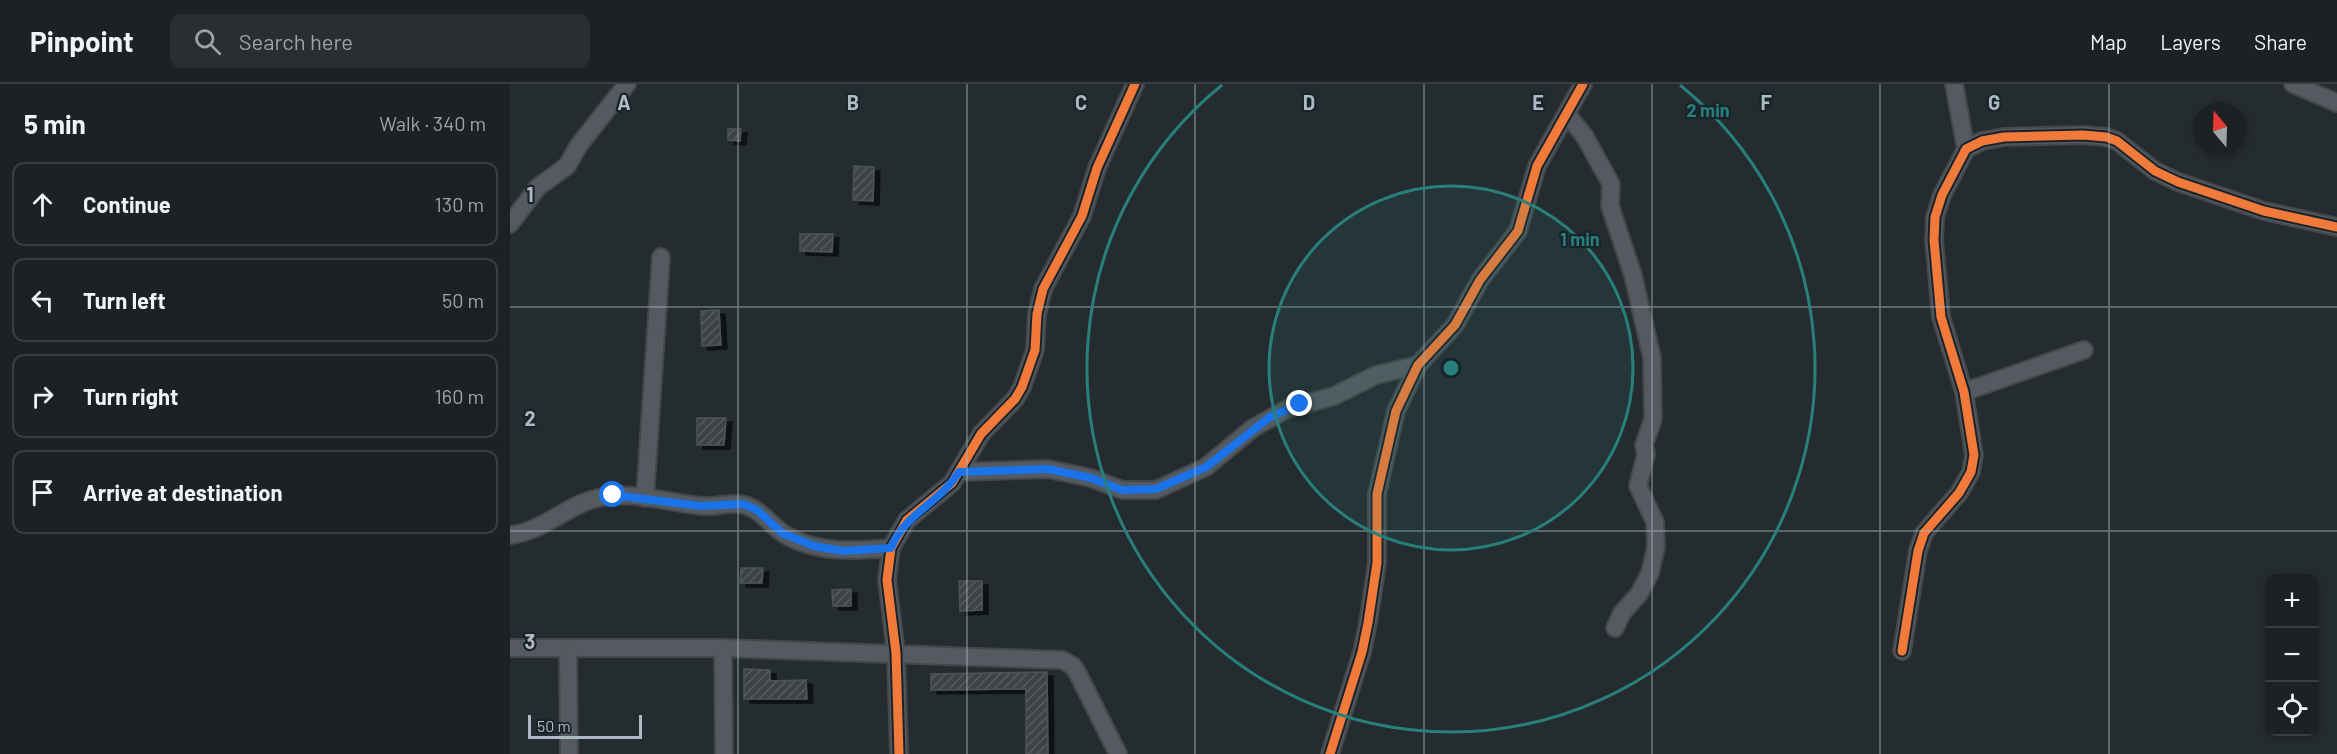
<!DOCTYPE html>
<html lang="en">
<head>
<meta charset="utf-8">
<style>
	:root { --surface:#1c2124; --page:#292e31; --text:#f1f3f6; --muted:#a0a3a6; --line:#3a3e41 }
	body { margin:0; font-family:Barlow,sans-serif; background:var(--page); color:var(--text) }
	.controls { position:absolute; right:18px; bottom:18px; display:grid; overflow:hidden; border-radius:12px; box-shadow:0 3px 9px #0003 }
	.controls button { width:54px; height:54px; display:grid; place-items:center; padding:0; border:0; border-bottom:2px solid var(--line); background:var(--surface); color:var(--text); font:30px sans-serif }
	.compass { position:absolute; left:1683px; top:18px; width:54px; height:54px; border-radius:50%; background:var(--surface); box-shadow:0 3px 9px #0003; rotate:341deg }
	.scale { position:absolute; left:18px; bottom:15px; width:114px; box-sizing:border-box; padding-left:6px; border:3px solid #adbac3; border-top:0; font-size:16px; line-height:21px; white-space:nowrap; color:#adbac3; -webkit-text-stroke:4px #19232a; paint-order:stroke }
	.stop { position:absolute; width:18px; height:18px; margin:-14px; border:4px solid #1a73e8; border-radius:50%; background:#fff }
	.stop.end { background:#1a73e8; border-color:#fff; box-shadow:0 2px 6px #0008 }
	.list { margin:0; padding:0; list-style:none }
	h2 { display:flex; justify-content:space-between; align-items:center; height:78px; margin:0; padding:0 24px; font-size:26px }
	h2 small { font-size:20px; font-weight:400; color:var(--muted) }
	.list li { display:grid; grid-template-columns:39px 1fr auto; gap:18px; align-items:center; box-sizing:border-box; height:84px; margin:0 12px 12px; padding:0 12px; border:2px solid var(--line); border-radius:12px }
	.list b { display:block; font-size:22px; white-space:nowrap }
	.list em { font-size:20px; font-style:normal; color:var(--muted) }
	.icon { flex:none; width:33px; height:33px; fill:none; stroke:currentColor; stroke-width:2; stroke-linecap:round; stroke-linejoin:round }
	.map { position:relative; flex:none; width:1827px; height:670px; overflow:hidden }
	header { display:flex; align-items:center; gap:36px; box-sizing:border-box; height:84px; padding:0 30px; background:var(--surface); border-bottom:2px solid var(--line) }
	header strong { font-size:28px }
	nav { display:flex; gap:33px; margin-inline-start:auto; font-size:21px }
	.search { width:420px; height:54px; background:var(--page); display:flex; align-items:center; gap:15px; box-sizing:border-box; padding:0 21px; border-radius:12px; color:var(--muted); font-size:22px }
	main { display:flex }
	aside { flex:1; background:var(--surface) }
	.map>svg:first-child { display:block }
	.building { fill:url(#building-hatch); stroke:#4c5458; stroke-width:1.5; filter:url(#shadow) }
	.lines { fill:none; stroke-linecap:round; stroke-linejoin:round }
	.minor-casing { stroke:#42484b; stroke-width:20 }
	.minor { stroke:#545a5f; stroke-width:16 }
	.cycleway-casing { stroke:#19232a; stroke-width:13 }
	.cycleway { stroke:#f17a3a; stroke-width:9 }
	.route { stroke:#1a73e8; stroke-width:8 }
	.grid { fill:none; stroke:#adbac3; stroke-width:1.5; stroke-opacity:0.55 }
	.ring { fill:none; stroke:#27807b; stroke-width:3 }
	.grid-label { font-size:20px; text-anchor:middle; font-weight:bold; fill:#adbac3; stroke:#19232a; stroke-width:4.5; stroke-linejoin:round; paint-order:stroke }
	.centre { fill:#27807b; stroke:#19232a; stroke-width:3 }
	.ring-label { font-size:18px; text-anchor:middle; font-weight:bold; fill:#27807b; stroke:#19232a; stroke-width:4.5; stroke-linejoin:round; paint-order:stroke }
</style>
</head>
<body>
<header>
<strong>Pinpoint</strong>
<div class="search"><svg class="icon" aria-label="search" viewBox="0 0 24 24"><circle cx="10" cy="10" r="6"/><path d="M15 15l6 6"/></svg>Search here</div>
<nav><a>Map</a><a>Layers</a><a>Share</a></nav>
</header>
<main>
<aside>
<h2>5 min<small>Walk · 340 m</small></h2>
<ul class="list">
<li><svg class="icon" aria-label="ahead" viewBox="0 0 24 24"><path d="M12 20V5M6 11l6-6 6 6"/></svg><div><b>Continue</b></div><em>130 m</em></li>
<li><svg class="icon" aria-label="left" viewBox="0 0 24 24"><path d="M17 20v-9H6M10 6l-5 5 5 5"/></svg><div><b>Turn left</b></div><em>50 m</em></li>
<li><svg class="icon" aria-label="right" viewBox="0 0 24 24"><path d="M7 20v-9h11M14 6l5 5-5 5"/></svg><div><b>Turn right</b></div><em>160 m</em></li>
<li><svg class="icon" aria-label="arrive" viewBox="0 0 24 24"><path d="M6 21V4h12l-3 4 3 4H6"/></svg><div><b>Arrive at destination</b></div></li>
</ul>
</aside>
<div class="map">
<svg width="1827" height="670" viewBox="0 0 1827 670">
	<defs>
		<pattern id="building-hatch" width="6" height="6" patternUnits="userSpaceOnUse" patternTransform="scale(1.5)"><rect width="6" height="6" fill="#3d4347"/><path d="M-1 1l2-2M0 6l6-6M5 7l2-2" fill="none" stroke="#565c60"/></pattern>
		<filter id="shadow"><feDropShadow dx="6" dy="4" stdDeviation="0" flood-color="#0009"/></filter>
	</defs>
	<rect width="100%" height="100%" fill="#252c30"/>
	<g class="building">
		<polygon points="218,45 231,45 230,57 218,56"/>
		<polygon points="344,82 364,83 363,117 343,116"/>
		<polygon points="290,150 323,150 322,168 290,167"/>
		<polygon points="209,226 211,261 192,262 191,227"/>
		<polygon points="187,334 216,334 214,361 187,361"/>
		<polygon points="231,484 253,484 252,499 230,499"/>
		<polygon points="449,497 472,497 472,526 450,527"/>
		<polygon points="341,505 341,522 323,522 322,506"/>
		<polygon points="234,585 260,586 260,597 296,596 297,615 234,615"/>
		<polygon points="537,588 538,670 516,670 516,605 421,606 421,590"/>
	</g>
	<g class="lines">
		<defs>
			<g id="minor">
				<polyline points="1444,0 1456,65"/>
				<polyline points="1783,0 1827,19"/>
				<polyline points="1057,30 1075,53 1101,100 1100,122 1123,191 1142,274 1143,335 1134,361 1136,370 1128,402 1145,438 1146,463 1140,489 1129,510 1112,529 1105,544"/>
				<polyline points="0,140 28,103 57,82 69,61 117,0"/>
				<polyline points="1454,308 1574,266"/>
				<polyline points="449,388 538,385 581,394 612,406 646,406 696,383 743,344 777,325 824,312 866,291 908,281"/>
				<polyline points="135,414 151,173"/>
				<path d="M0,451C33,448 56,421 88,414C122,406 158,419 193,422C205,423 217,419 229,420C249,422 259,440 274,450C307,470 344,467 381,464"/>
				<polyline points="0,564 213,564 552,576 563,582 569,592 608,670"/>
				<polyline points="58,564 59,670"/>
				<polyline points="213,564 214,670"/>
				<polyline points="1392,567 1408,467 1414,449 1449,409 1461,388 1464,371 1454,308 1431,233 1424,156 1425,133 1432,111 1456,65 1472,57 1494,53 1573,51 1596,53 1607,57 1645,87 1668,98 1754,127 1827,143"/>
				<polyline points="389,670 386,569 377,496 381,464 397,436 442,399 471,350 505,315 512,303 525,266 527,230 533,205 572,132 587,84 625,0"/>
				<polyline points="820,670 852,568 858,539 867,479 867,410 886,327 908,281 945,241 970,196 1008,147 1027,82 1073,0"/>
			</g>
		</defs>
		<use href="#minor" class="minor-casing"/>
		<use href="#minor" class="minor"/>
		<defs>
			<g id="cycleway">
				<polyline points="1392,567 1408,467 1414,449 1449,409 1461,388 1464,371 1454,308 1431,233 1424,156 1425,133 1432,111 1456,65 1472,57 1494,53 1573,51 1596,53 1607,57 1645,87 1668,98 1754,127 1827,143"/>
				<polyline points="389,670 386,569 377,496 381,464 397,436 442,399 471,350 505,315 512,303 525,266 527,230 533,205 572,132 587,84 625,0"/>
				<polyline points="820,670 852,568 858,539 867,479 867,410 886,327 908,281 945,241 970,196 1008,147 1027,82 1073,0"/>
			</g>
		</defs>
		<use href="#cycleway" class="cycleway-casing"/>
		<use href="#cycleway" class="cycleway"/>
	</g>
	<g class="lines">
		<path class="route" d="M103,411L191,422L233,420L247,426L272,449L304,462L332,467L381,464C395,429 430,419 449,388L538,385L581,394L612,406L646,405L696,383L760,333L790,320"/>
	</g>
	<path class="grid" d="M228,0V670M457,0V670M685,0V670M914,0V670M1142,0V670M1370,0V670M1599,0V670M0,223H1827M0,447H1827"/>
	<circle cx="941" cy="284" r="182" fill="#27807b" fill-opacity=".12"/>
	<g class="ring">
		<circle cx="941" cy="284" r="182"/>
		<path d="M1170 1A364 364 0 1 1 712 1"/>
	</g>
	<g class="grid-label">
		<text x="114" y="26">A</text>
		<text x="343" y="26">B</text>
		<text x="571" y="26">C</text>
		<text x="799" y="26">D</text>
		<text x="1028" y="26">E</text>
		<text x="1256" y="26">F</text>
		<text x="1484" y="26">G</text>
		<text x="20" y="118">1</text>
		<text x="20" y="342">2</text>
		<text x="20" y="565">3</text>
	</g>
	<circle cx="941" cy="284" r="9" class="centre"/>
	<g class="ring-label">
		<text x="1198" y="33">2 min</text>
		<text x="1070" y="162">1 min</text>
	</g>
</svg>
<div class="controls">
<button>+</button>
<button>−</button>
<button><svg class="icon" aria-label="locate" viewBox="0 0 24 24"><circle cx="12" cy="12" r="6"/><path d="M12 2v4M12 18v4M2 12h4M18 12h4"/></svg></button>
</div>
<svg class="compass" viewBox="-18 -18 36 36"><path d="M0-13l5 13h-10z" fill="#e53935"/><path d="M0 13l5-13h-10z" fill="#a0a3a6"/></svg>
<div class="scale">50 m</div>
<div class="stop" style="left:103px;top:411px"></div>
<div class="stop end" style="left:790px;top:320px"></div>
</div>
</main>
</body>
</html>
